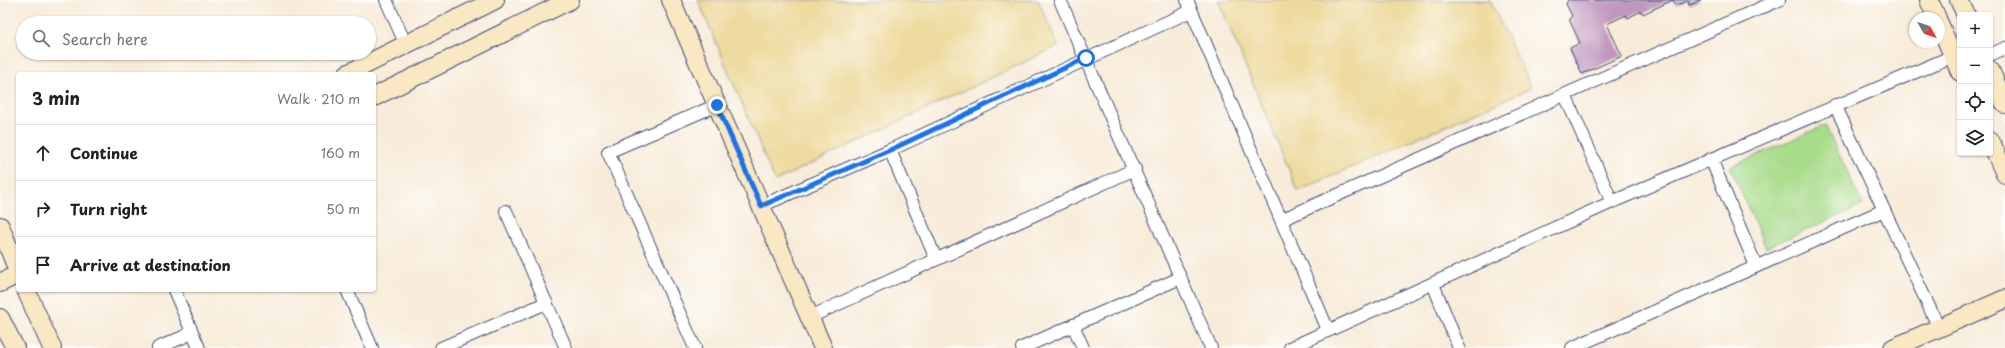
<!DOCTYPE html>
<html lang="en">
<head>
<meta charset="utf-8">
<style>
	:root { --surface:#fff; --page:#f6f6f6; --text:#202124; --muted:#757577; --line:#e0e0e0 }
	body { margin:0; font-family:"Playpen Sans",sans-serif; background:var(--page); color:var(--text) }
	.controls { position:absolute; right:12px; top:12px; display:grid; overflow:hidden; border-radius:4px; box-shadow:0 1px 3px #0004 }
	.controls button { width:36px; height:36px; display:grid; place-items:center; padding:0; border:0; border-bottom:1px solid var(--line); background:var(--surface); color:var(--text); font:20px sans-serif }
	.compass { position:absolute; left:1909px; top:12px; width:36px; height:36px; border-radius:50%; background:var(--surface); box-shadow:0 1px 3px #0004; rotate:130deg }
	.stop { position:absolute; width:12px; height:12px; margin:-9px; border:3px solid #1a73e8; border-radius:50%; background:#fff }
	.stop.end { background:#1a73e8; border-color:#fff; box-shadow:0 1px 4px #0008 }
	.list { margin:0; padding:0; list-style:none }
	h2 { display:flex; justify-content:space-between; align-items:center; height:52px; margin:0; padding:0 16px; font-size:17px }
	h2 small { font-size:13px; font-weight:400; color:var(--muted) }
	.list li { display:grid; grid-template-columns:26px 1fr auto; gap:12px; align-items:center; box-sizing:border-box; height:56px; padding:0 16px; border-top:1px solid var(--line) }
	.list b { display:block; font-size:15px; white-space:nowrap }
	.list em { font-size:13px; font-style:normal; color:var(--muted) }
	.icon { flex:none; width:22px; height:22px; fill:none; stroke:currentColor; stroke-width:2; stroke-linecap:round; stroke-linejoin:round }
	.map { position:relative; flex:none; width:2005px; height:348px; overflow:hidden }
	.search { position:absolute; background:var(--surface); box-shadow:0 1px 3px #0004; left:16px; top:16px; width:360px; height:44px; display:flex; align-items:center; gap:10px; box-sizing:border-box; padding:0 14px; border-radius:22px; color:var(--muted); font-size:15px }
	.panel { position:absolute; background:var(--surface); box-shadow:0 1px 3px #0004; left:16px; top:72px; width:360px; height:220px; border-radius:4px }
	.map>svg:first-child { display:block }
	.green { fill:#a8dc8b; stroke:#628674 }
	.sand { fill:#eeda9e; stroke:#84847e }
	.building { fill:#c096bf }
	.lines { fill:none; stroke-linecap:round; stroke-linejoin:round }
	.street-casing { stroke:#3c4b70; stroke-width:14 }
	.secondary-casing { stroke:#3c4b70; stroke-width:20 }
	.street { stroke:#fff; stroke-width:12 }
	.secondary { stroke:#fae7c3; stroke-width:18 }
	.route { stroke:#1a73e8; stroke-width:5 }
</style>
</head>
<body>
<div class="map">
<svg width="2005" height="348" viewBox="0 0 2005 348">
	<rect width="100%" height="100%" fill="#fdfcf7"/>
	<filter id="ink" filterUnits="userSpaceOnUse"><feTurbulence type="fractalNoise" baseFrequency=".025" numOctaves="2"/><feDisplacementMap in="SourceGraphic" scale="8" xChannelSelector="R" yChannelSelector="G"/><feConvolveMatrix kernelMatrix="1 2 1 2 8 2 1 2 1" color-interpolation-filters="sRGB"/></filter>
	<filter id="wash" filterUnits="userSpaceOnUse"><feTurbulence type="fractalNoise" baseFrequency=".012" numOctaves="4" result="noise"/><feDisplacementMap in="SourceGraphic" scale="16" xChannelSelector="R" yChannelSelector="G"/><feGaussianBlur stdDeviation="0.9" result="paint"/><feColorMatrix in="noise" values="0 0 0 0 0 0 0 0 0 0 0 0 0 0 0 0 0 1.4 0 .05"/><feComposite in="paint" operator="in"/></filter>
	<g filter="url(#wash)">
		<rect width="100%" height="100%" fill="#f8ebd9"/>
		<polygon class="green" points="1825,125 1863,205 1766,248 1730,167"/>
		<g class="sand">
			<polygon points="698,0 1038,0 1058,46 775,181"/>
			<polygon points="1218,0 1490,0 1531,88 1298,191"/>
		</g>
		<g id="blocks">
			<polygon class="building" points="1568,0 1701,0 1689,5 1688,1 1676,5 1673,0 1643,14 1641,11 1628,18 1626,15 1607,24 1622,56 1582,74 1570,48 1580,43 1569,19 1572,16 1566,4"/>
		</g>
	</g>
	<g filter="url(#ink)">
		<use href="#blocks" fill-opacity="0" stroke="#3c4b70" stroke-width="1"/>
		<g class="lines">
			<defs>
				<g id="street">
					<polyline points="386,0 406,45"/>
					<polyline points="1060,0 1211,348"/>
					<polyline points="1187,0 1328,330"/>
					<polyline points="1990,55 2005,48"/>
					<polyline points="1565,95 1612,202"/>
					<polyline points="1835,105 1939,328"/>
					<polyline points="890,150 936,259"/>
					<polyline points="1711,159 1756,266"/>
					<polyline points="761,206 890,150 1191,11"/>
					<polyline points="506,211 566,348"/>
					<polyline points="1281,220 1779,0"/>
					<polyline points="1433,284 1459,348"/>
					<polyline points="174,290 199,348"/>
					<polyline points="347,290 372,348"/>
					<polyline points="810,317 1135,169"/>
					<polyline points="1073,325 1083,348"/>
					<polyline points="158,348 192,333"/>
					<polyline points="441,348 546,303"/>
					<polyline points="695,348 608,152 717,105"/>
					<polyline points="1022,348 1180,278"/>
					<polyline points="1290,348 1612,202 1953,56"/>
					<polyline points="1572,348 1884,210"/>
				</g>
				<g id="secondary">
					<polyline points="671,0 823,348"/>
					<polyline points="1929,0 1937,18"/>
					<polyline points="1959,0 1966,15"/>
					<polyline points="1939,23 1960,72"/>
					<polyline points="1990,70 2005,104"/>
					<polyline points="347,74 495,0"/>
					<polyline points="374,97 570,0"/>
					<polyline points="1990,140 2005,174"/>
					<polyline points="0,226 18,271"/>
					<polyline points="0,283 18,274"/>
					<polyline points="26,290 52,348"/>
					<polyline points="0,318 15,348"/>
					<polyline points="1893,348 2005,299"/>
				</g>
			</defs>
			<use href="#street" class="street-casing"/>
			<use href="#secondary" class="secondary-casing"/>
			<use href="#street" class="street"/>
			<use href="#secondary" class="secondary"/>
		</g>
	</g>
	<g class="lines" filter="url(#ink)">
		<polyline class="route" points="717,105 761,206 890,150 1086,58"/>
	</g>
</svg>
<div class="controls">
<button>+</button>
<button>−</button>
<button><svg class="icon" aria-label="locate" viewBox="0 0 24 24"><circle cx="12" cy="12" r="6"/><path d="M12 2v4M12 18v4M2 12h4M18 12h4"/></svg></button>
<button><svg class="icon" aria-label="layers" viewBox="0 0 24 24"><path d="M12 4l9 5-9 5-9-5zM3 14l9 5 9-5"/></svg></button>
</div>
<svg class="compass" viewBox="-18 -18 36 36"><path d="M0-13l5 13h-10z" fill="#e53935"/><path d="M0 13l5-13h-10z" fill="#757577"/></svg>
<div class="stop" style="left:1086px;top:58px"></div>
<div class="stop end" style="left:717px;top:105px"></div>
<div class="search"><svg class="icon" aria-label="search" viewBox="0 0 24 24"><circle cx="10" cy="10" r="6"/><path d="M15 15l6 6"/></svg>Search here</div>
<section class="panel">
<h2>3 min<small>Walk · 210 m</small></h2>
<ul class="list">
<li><svg class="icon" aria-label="ahead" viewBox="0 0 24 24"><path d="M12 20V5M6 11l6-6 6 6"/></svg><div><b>Continue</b></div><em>160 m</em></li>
<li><svg class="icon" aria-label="right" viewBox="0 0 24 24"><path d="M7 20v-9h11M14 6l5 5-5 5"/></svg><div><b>Turn right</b></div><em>50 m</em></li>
<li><svg class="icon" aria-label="arrive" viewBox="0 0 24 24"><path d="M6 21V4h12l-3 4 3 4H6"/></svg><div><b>Arrive at destination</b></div></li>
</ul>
</section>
</div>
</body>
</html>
